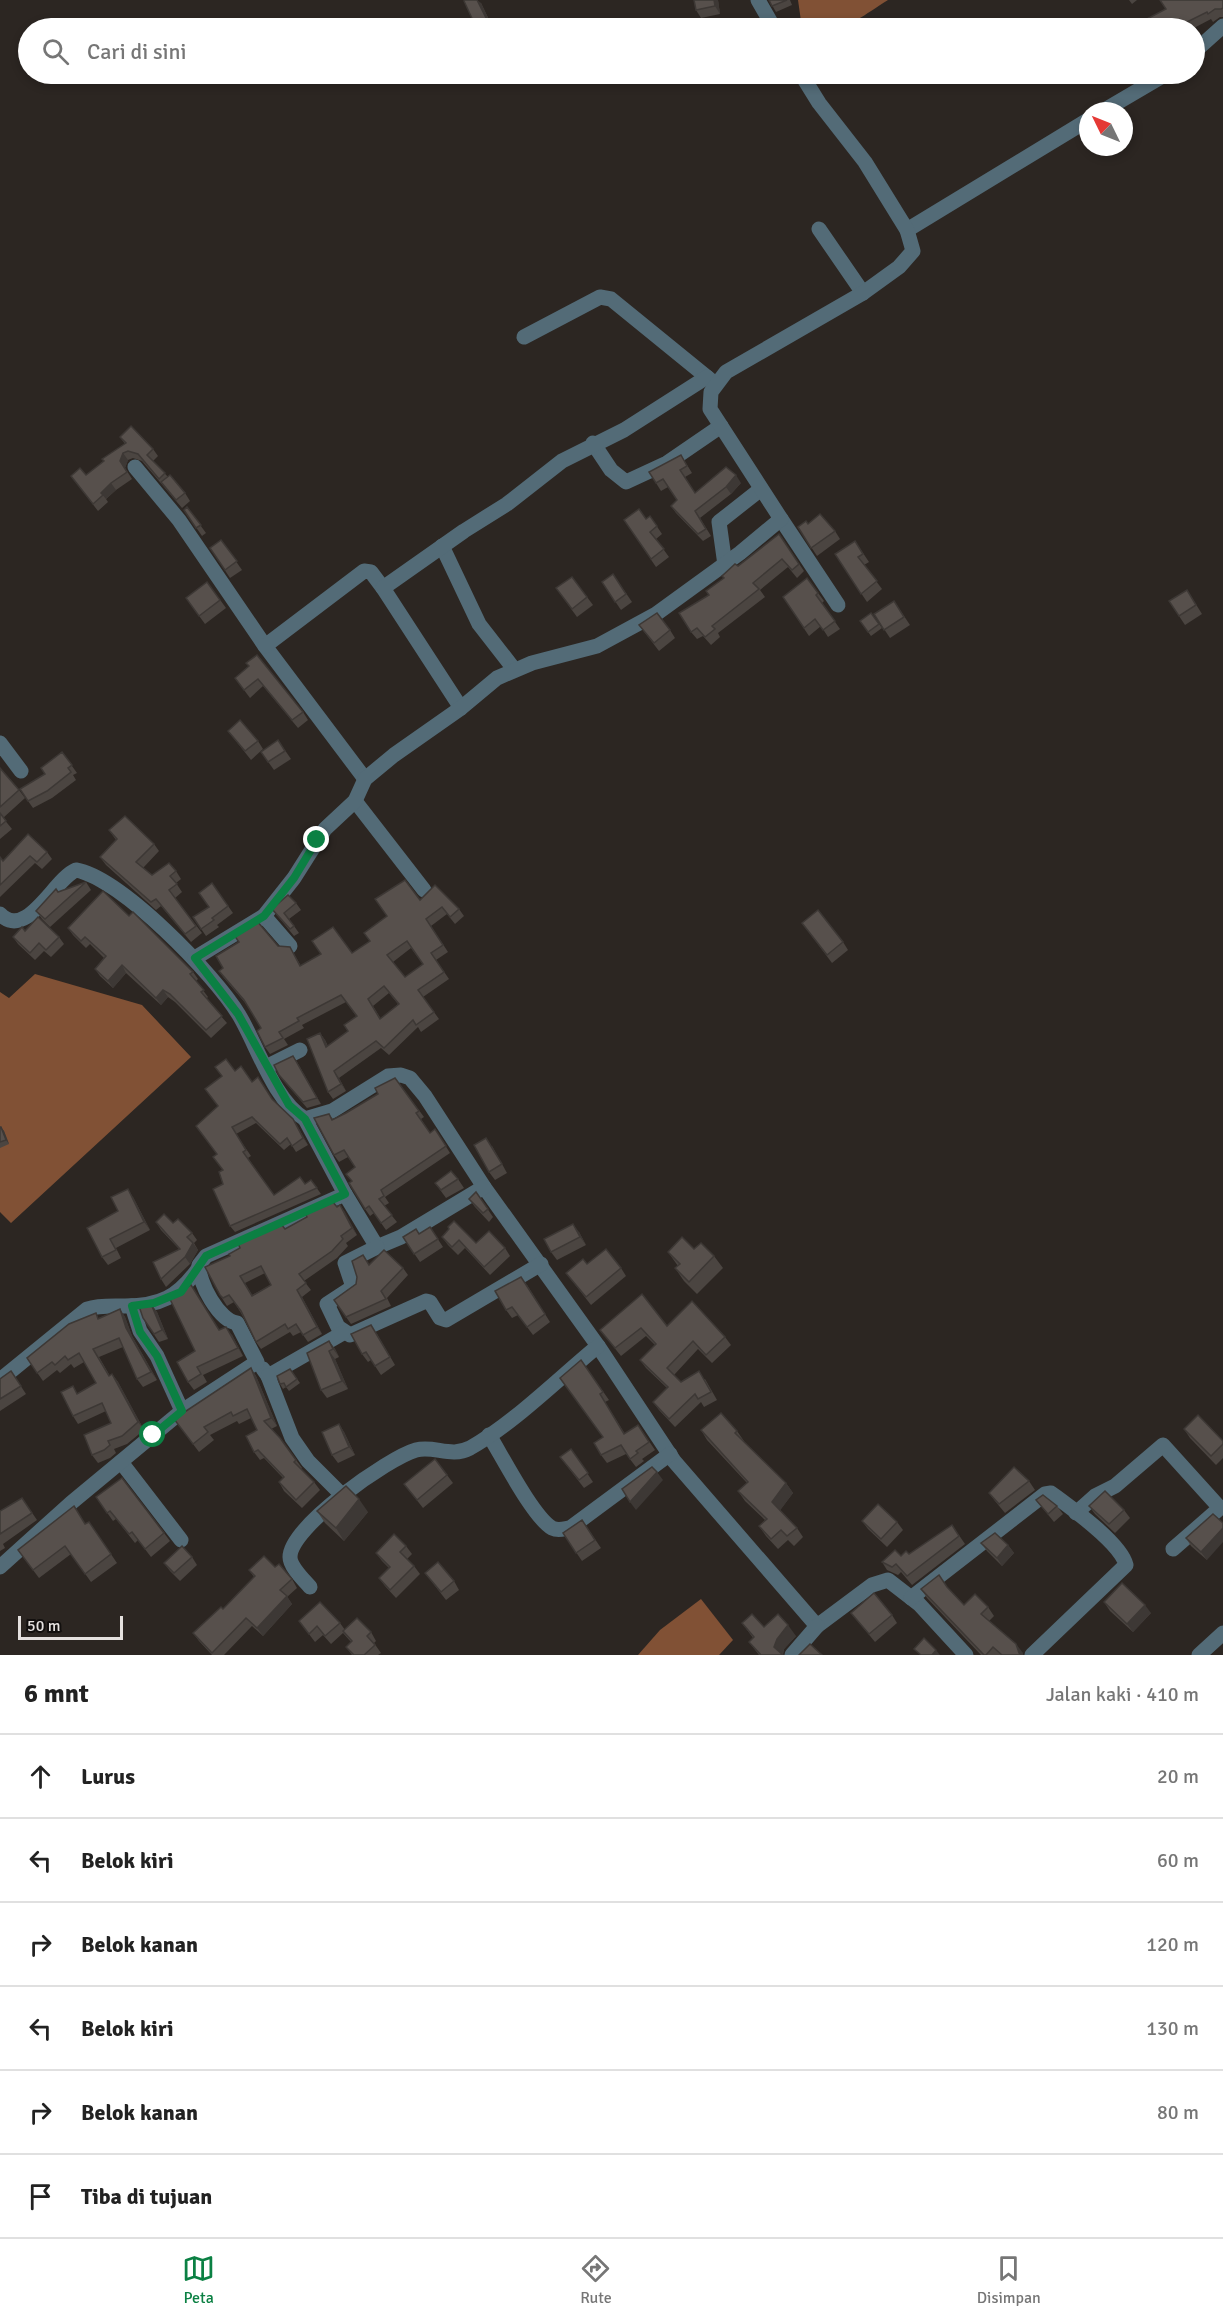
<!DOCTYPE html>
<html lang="id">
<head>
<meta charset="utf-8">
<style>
	:root { --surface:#fff; --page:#f2f2f2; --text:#222; --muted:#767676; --line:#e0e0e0; --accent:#0b8043 }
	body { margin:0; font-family:Signika,sans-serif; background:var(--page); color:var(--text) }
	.compass { position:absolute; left:1079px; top:102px; width:54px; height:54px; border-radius:50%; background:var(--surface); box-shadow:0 3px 9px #0003; rotate:313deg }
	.scale { position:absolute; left:18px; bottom:15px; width:105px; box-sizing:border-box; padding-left:6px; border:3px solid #e5e1df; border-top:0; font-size:16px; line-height:21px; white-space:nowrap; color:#e5e1df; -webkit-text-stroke:4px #120f0e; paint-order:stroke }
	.stop { position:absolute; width:18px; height:18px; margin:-14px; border:4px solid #0b8043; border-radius:50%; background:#fff }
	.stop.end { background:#0b8043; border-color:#fff; box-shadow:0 2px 6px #0008 }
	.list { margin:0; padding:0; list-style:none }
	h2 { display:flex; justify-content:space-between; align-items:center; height:78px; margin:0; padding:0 24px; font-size:26px }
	h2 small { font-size:20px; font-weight:400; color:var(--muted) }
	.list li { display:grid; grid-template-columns:39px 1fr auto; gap:18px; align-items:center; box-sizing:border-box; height:84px; padding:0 24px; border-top:2px solid var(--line) }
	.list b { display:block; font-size:22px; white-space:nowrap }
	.list em { font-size:20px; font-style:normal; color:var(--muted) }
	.icon { flex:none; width:33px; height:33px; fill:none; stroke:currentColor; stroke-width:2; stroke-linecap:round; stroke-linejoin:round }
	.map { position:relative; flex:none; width:1223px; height:1655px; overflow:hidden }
	.search { position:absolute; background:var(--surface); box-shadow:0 3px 9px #0003; left:18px; right:18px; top:18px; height:66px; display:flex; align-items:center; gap:15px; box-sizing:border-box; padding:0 21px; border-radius:33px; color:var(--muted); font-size:22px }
	.sheet { height:582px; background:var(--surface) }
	nav { display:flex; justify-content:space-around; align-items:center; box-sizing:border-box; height:84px; border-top:2px solid var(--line); background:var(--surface); font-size:16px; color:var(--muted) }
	nav a { display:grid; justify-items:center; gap:3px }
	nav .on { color:var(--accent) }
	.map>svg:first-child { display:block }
	.forest { fill:#815135 }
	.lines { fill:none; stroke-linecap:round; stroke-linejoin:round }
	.minor { stroke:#536b77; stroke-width:15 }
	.wall { fill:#4b4541; fill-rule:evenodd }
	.shaded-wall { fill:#3d3835 }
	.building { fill:#57504c; stroke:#3d3835; stroke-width:1.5; fill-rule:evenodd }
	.route { stroke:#0b8043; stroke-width:8 }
</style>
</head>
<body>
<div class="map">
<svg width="1223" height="1655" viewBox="0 0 1223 1655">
	<rect width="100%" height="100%" fill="#2c2622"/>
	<g class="forest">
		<path d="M798,0H888C854,21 841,38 801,21Z"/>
		<polygon points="35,974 142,1005 191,1057 11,1223 0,1212 0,992 9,998"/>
		<polygon points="701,1599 733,1640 719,1655 638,1655 660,1630"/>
	</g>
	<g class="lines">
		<g class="minor">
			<polyline points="758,0 774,28"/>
			<polyline points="1194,52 1223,26"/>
			<polyline points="1103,111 1166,74"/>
			<polyline points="819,229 863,293"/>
			<polyline points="907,230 1088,120"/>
			<polyline points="524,337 600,297 611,299 713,382"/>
			<polyline points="593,443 611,470 626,482 667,463 721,426"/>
			<polyline points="135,467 179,520 265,646 365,779"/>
			<polyline points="781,519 838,605"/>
			<polyline points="442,546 479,624 514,669"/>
			<polyline points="725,565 719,522 761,489"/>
			<polyline points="265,646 364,571 371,572 383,588"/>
			<polyline points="461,708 383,588 464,531 507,504 562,461 624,430 707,377"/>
			<polyline points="0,743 21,771"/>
			<polyline points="355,801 424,890"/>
			<path d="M0,914C27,941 54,879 76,870C121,878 215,975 239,1015C257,1045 274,1101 305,1119L332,1111L388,1076L401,1075L410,1078L425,1096L484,1187L598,1346L674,1461L817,1626L872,1585L888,1580L919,1604L966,1655"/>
			<polyline points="264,916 290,946"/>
			<polyline points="195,958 264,916 294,878 325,829 355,801 365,779 394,755 461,708 497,678 532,663 597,646 656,614 740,553 781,519 710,409 711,392 726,372 863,293 899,267 913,251 907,230 865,162 819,103 801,74"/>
			<polyline points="266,1067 300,1050"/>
			<polyline points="345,1194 377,1247 401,1237 484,1187"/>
			<polyline points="377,1247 345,1263 353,1287 327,1304 338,1327 350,1335 426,1301 430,1302 440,1318 446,1320 541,1264"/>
			<polyline points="132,1306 140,1331 157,1356 182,1411"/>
			<polyline points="263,1369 268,1376 343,1333"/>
			<polyline points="268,1376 292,1438 308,1461 341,1494"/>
			<path d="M0,1380L87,1309C99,1305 112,1306 125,1306C160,1306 178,1297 198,1269"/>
			<path d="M489,1435C502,1456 533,1517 552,1528C558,1531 563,1529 570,1528L670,1454"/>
			<polyline points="121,1462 181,1540"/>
			<polyline points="1076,1513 1095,1496 1115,1486 1163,1445 1220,1508 1173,1549"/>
			<path d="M0,1567L71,1503L182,1411L257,1362L237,1323C219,1321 198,1282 199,1265L206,1256L345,1194L305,1119"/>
			<path d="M310,1587C304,1580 290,1567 290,1557C290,1527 388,1458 416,1450C434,1445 451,1458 470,1448C513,1424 559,1378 598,1346"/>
			<path d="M911,1598L1045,1494L1051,1493C1070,1507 1121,1543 1126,1565L1032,1655"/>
			<polyline points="792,1655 817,1626"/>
			<polyline points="1199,1655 1223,1633"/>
		</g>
	</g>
	<g class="wall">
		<polygon points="694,0 718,0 720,14 701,18 696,10"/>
		<polygon points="769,0 790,0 792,5 776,12"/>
		<polygon points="1129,0 1137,0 1132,4"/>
		<polygon points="1223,0 1223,17 1220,17 1213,22 1211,19 1194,28 1145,28"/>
		<polygon points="464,1 481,3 493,28 477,28"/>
		<polygon points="120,437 153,449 158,456 153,461 168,477 185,493 190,501 182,508 142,461 133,458 128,460 125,468 132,479 116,490 106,499 108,502 98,511 71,476 86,475 125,444"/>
		<polygon points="681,455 692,473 685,477 695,493 741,483 731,494 700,518 711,536 703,541 676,513 671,506 677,500 668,487 661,491 656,483"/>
		<polygon points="187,507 206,533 202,536 184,510"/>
		<polygon points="650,516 662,534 656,539 669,557 656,567 624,520 646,519"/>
		<polygon points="808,524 835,531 840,539 817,556 798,527"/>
		<polygon points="779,534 804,571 797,578 788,567 760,590 765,597 718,633 720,637 711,645 703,636 697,639 691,632 709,595 724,578"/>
		<polygon points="221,540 242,570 230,578 210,548"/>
		<polygon points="855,541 869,562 864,565 882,589 867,602 835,554"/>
		<polygon points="613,574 632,602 621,610 602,582"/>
		<polygon points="807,578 824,601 822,603 840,629 828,637 821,626 809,636 783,597"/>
		<polygon points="207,582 226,608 205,624 186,598"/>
		<polygon points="556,588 587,597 593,605 577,617"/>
		<polygon points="1187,590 1202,614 1185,625 1169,601"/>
		<polygon points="894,601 910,625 890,638 874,614"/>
		<polygon points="871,613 882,628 871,636 860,621"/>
		<polygon points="639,625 670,630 675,638 659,651"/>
		<polygon points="249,666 303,712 308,720 298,728 263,686 250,698 235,678"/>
		<polygon points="228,731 258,741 263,749 251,760"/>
		<polygon points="278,740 291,759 274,770 261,752"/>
		<polygon points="62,752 77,773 73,775 76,780 52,798 33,808 28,801 45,774"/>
		<polygon points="0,768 19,790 25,798 3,818 12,829 0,839"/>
		<polygon points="109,830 154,844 159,851 143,868 152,875 176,871 181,879 176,883 182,892 175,898 202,933 191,942 161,906 156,910 106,865 100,857 116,840"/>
		<polygon points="47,852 52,859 42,869 35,863 0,897 0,857 3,861"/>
		<polygon points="86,882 91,890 50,927 42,919 36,911 58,892"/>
		<polygon points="212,883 233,913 217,925 219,927 206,936 193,917 209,907"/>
		<path d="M420,900L459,909L464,916L455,924L447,914L431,926L448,952L436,960L449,979L423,997L439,1019L421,1032L418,1027L389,1055L381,1048L339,1078L346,1091L333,1099L328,1092L320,1033L325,1040L328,1046L348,1031L356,1016L346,1002L302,1025L304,1028L284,1039L288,1045L270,1054L265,1047L261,1028L247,1005L224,978L219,971L278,946L290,947L301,966L352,953L370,941ZM411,948L423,964L405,977L393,962ZM389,993L398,1004L381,1019L373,1006Z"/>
		<polygon points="296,903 301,910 289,919 299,933 294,936 272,909"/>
		<polygon points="129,916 193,972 198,979 196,981 208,997 206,999 227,1023 211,1038 175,1002 168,997 161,1005 126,973 113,988 100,976 95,969 104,958 90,944 86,948 73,935 68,928"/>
		<polygon points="802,923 843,942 848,950 832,963"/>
		<polygon points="25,931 59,937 64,944 51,957 44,951 35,960 18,944 13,937"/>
		<polygon points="293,1056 297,1062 321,1104 307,1108 279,1075"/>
		<polygon points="235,1071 252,1082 293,1119 308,1145 296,1152 291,1144 284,1150 256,1123 236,1134 251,1156 248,1158 274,1195 305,1184 311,1180 321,1194 235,1232 230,1226 223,1184 223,1170 217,1154 218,1106"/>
		<polygon points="395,1078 424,1117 421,1119 430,1133 435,1129 450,1153 385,1197 389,1203 384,1206 397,1222 386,1230 374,1213 370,1216 365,1209 352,1181 355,1167 348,1157 339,1162 334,1155 329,1114 333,1119 346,1113 378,1094"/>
		<polygon points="0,1127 4,1131 9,1144 0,1148"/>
		<polygon points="492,1146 507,1173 495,1180 489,1172"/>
		<polygon points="458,1179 464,1188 446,1198 435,1183"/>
		<polygon points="476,1192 493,1217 489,1222 475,1207 469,1199"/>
		<polygon points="133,1197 150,1230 116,1248 121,1258 108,1265 102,1257 118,1211"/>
		<path d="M340,1205L357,1235L346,1243L348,1246L337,1258L304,1281L311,1290L302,1297L322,1334L308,1342L301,1332L293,1336L290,1332L261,1349L256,1342L241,1313L234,1302L227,1306L220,1295L230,1256L285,1229ZM265,1273L271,1285L252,1295L245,1283Z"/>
		<polygon points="156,1222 173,1223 192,1233 197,1240 194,1243 198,1250 190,1264 166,1287 161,1279 179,1249 161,1230"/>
		<polygon points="430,1227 443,1247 420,1262 403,1237 419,1234"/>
		<polygon points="579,1232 586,1245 557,1260 551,1252"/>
		<polygon points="442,1237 505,1248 510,1256 490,1275 465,1248 458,1255 448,1245"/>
		<polygon points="694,1249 714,1256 723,1268 697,1294 684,1281 675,1268 678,1266 668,1252"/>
		<polygon points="587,1264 621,1268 626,1276 591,1305 566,1273"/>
		<polygon points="370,1265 403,1268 408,1275 387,1298 391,1306 351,1324 334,1300 356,1284"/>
		<polygon points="527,1285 550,1322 533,1335 518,1315 512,1318 506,1310"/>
		<polygon points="196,1293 219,1330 232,1335 243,1356 203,1375 207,1382 194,1390 188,1382 195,1351"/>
		<polygon points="151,1304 157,1312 168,1339 159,1342 143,1318"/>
		<polygon points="120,1309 125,1317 132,1336 157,1380 143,1387 137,1379 123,1347 99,1357 110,1376 112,1374 118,1382 144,1430 127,1444 114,1449 116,1453 110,1458 98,1463 92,1455 111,1423 106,1411 78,1424 73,1416 78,1393 96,1383 84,1362 74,1368 71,1364 60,1373 57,1370 43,1381 27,1358 99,1318"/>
		<polygon points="667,1326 725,1337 731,1345 712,1363 698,1349 674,1375 681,1382 705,1379 717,1400 704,1407 701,1402 675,1427 659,1410 653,1402 667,1388 646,1368 640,1360 655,1345 646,1336 621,1356 600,1330"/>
		<polygon points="377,1334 395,1365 381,1375 371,1360 368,1362 362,1354"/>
		<polygon points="329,1341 335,1349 339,1357 335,1359 348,1389 327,1398 321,1390"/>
		<polygon points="581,1360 609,1400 605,1402 625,1434 638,1425 655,1450 642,1459 644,1461 636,1467 626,1454 607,1463 601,1455 603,1438"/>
		<polygon points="251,1368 256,1376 277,1426 271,1429 280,1438 302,1468 301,1469 314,1482 320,1490 302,1508 284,1491 279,1482 283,1478 264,1458 260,1460 254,1452 257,1430 251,1418 239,1424 237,1421 210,1435 214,1440 199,1452 174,1419"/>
		<polygon points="290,1369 300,1383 289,1391 286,1387 283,1389 280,1384"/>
		<polygon points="11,1371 26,1394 0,1411 0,1379"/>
		<polygon points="339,1424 344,1432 355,1455 338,1463 332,1455"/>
		<polygon points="1184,1429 1223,1441 1223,1458 1216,1465 1190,1438"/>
		<polygon points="701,1430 737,1431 744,1441 743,1441 786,1483 793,1493 780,1510 797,1528 803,1537 794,1546 788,1540 778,1549 766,1536 759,1526 765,1520 745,1501 738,1491 747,1483 707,1440"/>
		<polygon points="571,1449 593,1482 584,1488 560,1457"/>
		<polygon points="447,1475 453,1483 423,1508 404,1484"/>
		<polygon points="1029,1481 1035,1490 1005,1513 995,1501 989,1493"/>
		<polygon points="96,1497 164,1533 170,1541 151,1557 138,1540 135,1543 116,1519 113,1521"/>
		<polygon points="22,1498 37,1520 3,1544 5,1548 0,1551 0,1511"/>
		<polygon points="1036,1500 1057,1506 1063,1514 1054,1522"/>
		<polygon points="1089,1506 1124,1510 1130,1518 1115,1533 1095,1514"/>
		<polygon points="317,1511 368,1512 344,1541 325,1523"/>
		<polygon points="1213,1514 1207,1560 1191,1546 1186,1538"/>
		<polygon points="582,1520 601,1548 582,1561 563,1533"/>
		<polygon points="862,1521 897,1522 903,1530 887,1547 868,1529"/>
		<polygon points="89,1522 117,1563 91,1582 71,1554 39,1578 18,1550 86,1524"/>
		<polygon points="952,1525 965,1544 912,1585 901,1572 898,1575 887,1570 882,1562 909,1554"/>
		<polygon points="981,1543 1008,1545 1014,1553 1002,1566 987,1551"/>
		<polygon points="406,1546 412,1554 407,1559 414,1566 420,1574 396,1598 385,1586 379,1578 389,1568 382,1561 376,1553"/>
		<polygon points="192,1557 197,1565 180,1581 170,1571 164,1563"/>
		<polygon points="275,1567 292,1579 297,1588 287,1597 292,1604 263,1636 252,1626 224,1655 212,1655 199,1641 193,1633 223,1609 254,1577 249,1570"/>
		<polygon points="425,1573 454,1581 459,1590 446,1600"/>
		<polygon points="921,1589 949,1589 964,1605 988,1607 994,1616 989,1621 1016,1644 1023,1655 981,1655 927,1598"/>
		<polygon points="1104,1602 1151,1613 1133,1632 1110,1611"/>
		<polygon points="851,1613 892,1615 897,1623 875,1642"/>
		<polygon points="299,1621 340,1623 345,1630 371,1632 376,1641 374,1643 381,1653 378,1655 352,1655 346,1647 351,1642 343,1633 331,1644 323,1635 315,1642"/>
		<polygon points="742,1623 764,1627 796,1636 784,1649 783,1655 759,1655 749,1642 753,1638"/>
	</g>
	<g class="shaded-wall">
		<polygon points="477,0 481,3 493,28 488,22"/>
		<polygon points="714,0 718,0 720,14 715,6"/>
		<polygon points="123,453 128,460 125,468 132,479 120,461"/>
		<polygon points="736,475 741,483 731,494 726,487"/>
		<polygon points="111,483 116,490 106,499 101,493"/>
		<polygon points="122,965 126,973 113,988 108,981"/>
		<polygon points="163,990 168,997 161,1005 156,998"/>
		<polygon points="320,1033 325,1040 331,1054 326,1047"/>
		<polygon points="293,1056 297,1062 321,1104 317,1098"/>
		<polygon points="334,1071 339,1078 346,1091 341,1084"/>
		<polygon points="293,1119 297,1125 308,1145 303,1138"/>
		<polygon points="1,1127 4,1131 9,1144 6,1140"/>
		<polygon points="128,1189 133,1197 150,1230 144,1222"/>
		<polygon points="340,1205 345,1212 357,1235 352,1228"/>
		<polygon points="573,1224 579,1232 586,1245 580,1237"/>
		<polygon points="193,1243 198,1250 190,1264 185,1257"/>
		<polygon points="297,1290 302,1297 322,1334 317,1327"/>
		<polygon points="151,1304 157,1312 168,1339 162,1330"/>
		<polygon points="120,1309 125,1317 132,1336 157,1380 151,1372 126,1328"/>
		<polygon points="226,1327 232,1335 243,1356 238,1348"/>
		<polygon points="329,1341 335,1349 339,1357 333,1349"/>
		<polygon points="329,1351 335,1359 348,1389 342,1381"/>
		<polygon points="251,1368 256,1376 277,1426 271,1418"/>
		<polygon points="112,1374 118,1382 144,1430 138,1422"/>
		<polygon points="339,1424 344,1432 355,1455 349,1447"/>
		<polygon points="657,1472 663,1480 636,1510 630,1502"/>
		<polygon points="786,1483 793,1493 779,1512 772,1502"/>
		<polygon points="359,1499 368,1512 344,1541 336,1528"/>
		<polygon points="1223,1528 1223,1542 1207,1560 1201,1552"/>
		<polygon points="1008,1545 1014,1553 1002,1566 997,1558"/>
		<polygon points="287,1596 292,1604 263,1636 257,1628"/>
		<polygon points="1145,1605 1151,1613 1133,1632 1127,1624"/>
		<polygon points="788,1625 796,1636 784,1649 782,1655 774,1647 777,1639"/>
		<polygon points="1016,1644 1023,1653 1023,1655 1019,1653"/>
		<polygon points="936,1650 940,1655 932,1655"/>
	</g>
	<g class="building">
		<polygon points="465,0 477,0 488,22 476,27 464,1"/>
		<polygon points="694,0 714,0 715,6 696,10"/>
		<polygon points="769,0 787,0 772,6"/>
		<polygon points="1160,0 1223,0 1223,8 1221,9 1215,9 1208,14 1207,12 1175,28 1145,28 1141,22 1166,9"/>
		<polygon points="742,25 743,28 733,28"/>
		<polygon points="131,426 153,449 147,455 165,473 159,479 138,454 128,451 123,453 120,461 127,472 111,483 101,493 103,495 93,504 71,476 80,468 86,475 104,461 102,459 126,443 120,437"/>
		<polygon points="681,455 687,466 680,470 695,493 726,467 736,475 726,487 695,511 706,529 698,534 671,506 677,500 663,479 656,483 649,472"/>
		<polygon points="170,475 185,493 176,500 161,482"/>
		<polygon points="187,507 201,525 196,528 184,510"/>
		<polygon points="639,509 646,519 650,516 657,526 650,532 664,549 651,559 624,520"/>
		<polygon points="820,514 835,531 811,548 798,527 806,521 808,524"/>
		<polygon points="779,534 799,564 792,570 782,559 753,583 759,589 712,626 715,629 705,637 697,628 691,632 679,613 709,595 706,591 724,578 722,576 735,564 738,566"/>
		<polygon points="221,540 237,561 225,570 210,548"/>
		<polygon points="855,541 863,554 858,557 877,581 861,594 835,554"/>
		<polygon points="613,574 626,594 615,602 602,582"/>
		<polygon points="572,577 587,597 572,609 556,588"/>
		<polygon points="807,578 818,593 816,595 835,621 823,630 815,619 804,628 783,597"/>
		<polygon points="207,582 220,600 199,616 186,598"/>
		<polygon points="1187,590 1196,605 1179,616 1169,601"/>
		<polygon points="894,601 904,617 884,630 874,614"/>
		<polygon points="657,613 670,630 654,643 639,625"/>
		<polygon points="871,613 879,624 868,632 860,621"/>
		<polygon points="257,655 303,712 292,720 258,679 244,690 235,678 249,666 246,663"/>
		<polygon points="240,720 258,741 245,751 228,731"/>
		<polygon points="278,740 285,751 268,762 261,752"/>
		<polygon points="62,752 72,765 68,768 71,772 47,791 28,801 20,789 45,774 41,768"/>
		<polygon points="0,768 19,790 0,807"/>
		<polygon points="0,813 6,821 0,826"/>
		<polygon points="125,816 154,844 136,862 152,875 169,863 176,871 170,876 177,884 169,890 196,926 185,934 156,899 151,902 100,857 117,839 109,830"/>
		<polygon points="28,834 47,852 37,862 30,856 0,885 0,857 3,861"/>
		<path d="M405,880L420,900L435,885L459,909L450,917L442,907L426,919L443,945L431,953L444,972L418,990L434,1012L416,1025L413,1020L384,1048L376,1041L334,1071L341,1084L328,1092L307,1039L320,1033L326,1047L348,1031L344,1025L357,1016L341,995L297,1018L299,1021L279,1032L283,1038L265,1047L257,1031L261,1028L244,1000L219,971L223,968L216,956L239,942L234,935L257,921L278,946L290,947L300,966L321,954L312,941L333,927L352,953L370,941L364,933L387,916L375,899ZM407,941L423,964L405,977L387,955ZM384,986L399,1004L380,1019L368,999Z"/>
		<polygon points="86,882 45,919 36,911 56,889 58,892"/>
		<polygon points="212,883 228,906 212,918 214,920 201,929 193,917 209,907 199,893"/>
		<polygon points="103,891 129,916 133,912 193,972 190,974 204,990 201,992 222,1016 206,1030 170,994 163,990 156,998 122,965 108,981 95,969 106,956 85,937 81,941 68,928"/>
		<polygon points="288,895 296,903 284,913 294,926 290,929 272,909"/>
		<polygon points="818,910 843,942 827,955 802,923"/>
		<polygon points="38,917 59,937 46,950 39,943 30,953 13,937 22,927 25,931"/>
		<polygon points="293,1056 317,1098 303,1102 279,1075 274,1065"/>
		<polygon points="226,1059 235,1071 241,1066 252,1082 258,1077 272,1099 293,1119 303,1138 292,1146 287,1138 280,1144 252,1117 232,1127 246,1150 243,1152 274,1195 300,1177 305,1184 311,1180 317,1188 230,1226 213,1189 223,1184 219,1172 223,1170 213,1157 217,1154 196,1126 218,1106 205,1089 222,1076 215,1067"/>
		<polygon points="395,1078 419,1111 416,1113 430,1133 435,1129 446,1146 381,1190 384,1196 379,1199 392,1215 381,1223 369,1206 365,1209 349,1183 352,1181 346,1174 355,1167 344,1150 334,1155 314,1118 329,1114 332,1120 346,1113 378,1094 375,1088"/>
		<polygon points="0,1127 1,1127 6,1140 0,1142"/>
		<polygon points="486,1138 502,1164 489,1172 474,1145"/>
		<polygon points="451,1171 458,1179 441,1190 435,1183"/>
		<polygon points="128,1189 144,1222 110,1239 116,1250 102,1257 87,1228 118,1211 111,1197"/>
		<polygon points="476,1192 488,1209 483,1213 469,1199"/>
		<path d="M332,1201L337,1207L340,1205L352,1228L341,1236L343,1239L332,1251L299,1274L306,1283L297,1290L317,1327L303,1335L296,1324L288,1329L285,1324L256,1342L241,1311L229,1295L223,1298L220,1295L205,1267L230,1256L229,1254L240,1248L238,1243L281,1224L285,1229L307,1217L305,1213ZM261,1266L271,1285L252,1296L240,1276Z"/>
		<polygon points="164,1214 173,1223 178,1219 192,1233 187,1237 193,1243 185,1257 161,1279 153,1262 180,1249 156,1222"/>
		<polygon points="454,1221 476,1243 489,1231 505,1248 484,1267 459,1240 452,1247 442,1237 449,1229 448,1227"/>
		<polygon points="573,1224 580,1237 551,1252 544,1239"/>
		<polygon points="430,1227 438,1239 414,1254 403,1237 416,1229 419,1234"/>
		<polygon points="682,1237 694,1249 701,1243 714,1256 689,1282 675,1268 680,1264 668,1252"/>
		<polygon points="606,1249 621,1268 586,1297 566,1273 583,1259 587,1264"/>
		<polygon points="384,1250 403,1268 381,1291 386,1299 346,1317 334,1300 356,1284 357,1277 352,1261 363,1255 369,1265"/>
		<polygon points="521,1277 545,1314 527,1327 512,1307 506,1310 495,1291"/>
		<polygon points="191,1285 219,1330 226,1327 238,1348 197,1367 201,1374 188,1382 177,1362 195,1351 169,1297"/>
		<polygon points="642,1294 667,1326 692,1301 725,1337 706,1355 693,1341 667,1368 681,1382 699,1371 711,1392 698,1399 695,1394 669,1419 653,1402 668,1387 640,1360 656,1344 641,1328 615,1348 600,1330"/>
		<polygon points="151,1304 162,1330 154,1334 143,1318 139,1306"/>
		<polygon points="120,1309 126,1328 151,1372 137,1379 119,1338 93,1349 109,1376 112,1374 138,1422 122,1436 108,1441 110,1445 104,1450 92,1455 84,1435 111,1423 102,1403 73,1416 61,1392 73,1386 77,1394 96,1383 79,1353 68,1360 65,1356 55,1365 52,1362 37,1373 27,1358 69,1324 96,1313 98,1319"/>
		<polygon points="371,1325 390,1357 375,1366 366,1352 362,1354 351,1334"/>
		<polygon points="329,1341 333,1349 329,1351 342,1381 321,1390 307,1353"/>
		<polygon points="581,1360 603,1392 600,1394 624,1434 638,1425 649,1442 636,1451 638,1453 630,1459 621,1445 601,1455 594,1443 603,1437 560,1378"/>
		<polygon points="251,1368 271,1418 264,1421 280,1438 296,1460 294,1462 314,1482 296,1500 279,1482 284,1477 258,1450 254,1452 246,1436 257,1430 247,1409 233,1416 231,1412 204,1427 208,1432 193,1444 174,1419"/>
		<polygon points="290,1369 297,1379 286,1387 284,1383 280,1384 277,1376"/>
		<polygon points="11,1371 21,1386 0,1399 0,1379"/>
		<polygon points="721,1413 737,1431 735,1433 786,1483 772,1502 797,1528 787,1536 781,1530 771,1539 759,1526 767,1519 738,1491 748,1482 701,1430"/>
		<polygon points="1198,1415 1223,1441 1223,1444 1211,1456 1184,1429"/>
		<polygon points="339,1424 349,1447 332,1455 322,1432"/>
		<polygon points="571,1449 588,1473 579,1480 560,1457"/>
		<polygon points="435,1459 447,1475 417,1500 404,1484"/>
		<polygon points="652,1467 657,1472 630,1502 622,1489"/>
		<polygon points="1014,1467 1029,1481 999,1504 989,1493"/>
		<polygon points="122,1478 164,1533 145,1549 132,1532 129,1534 110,1511 107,1513 96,1497"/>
		<polygon points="346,1486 359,1499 336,1528 317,1511"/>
		<polygon points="1105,1491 1124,1510 1109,1524 1089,1506"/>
		<polygon points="1043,1495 1057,1506 1048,1514 1036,1500"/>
		<polygon points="22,1498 32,1513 0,1534 0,1511"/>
		<polygon points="878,1504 897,1522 881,1539 862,1521"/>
		<polygon points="74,1506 85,1524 89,1522 111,1554 85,1574 65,1546 33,1570 18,1550"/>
		<polygon points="1213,1514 1223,1523 1223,1528 1201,1552 1186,1538"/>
		<polygon points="582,1520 595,1540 576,1553 563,1533"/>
		<polygon points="952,1525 959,1536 907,1576 896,1564 892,1567 882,1562 895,1550 901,1556 906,1551 909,1554"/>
		<polygon points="995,1533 1008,1545 997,1558 981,1543"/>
		<polygon points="394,1534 406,1546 400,1552 414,1566 390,1590 379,1578 390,1567 376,1553"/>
		<polygon points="182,1546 192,1557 174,1573 164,1563"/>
		<polygon points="264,1556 275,1567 279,1564 292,1579 280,1590 287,1596 257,1628 246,1618 212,1653 193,1633 221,1607 223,1609 255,1576 249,1570"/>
		<polygon points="438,1562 454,1581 441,1592 425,1573"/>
		<polygon points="939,1575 947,1587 964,1605 975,1594 988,1607 981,1614 1016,1644 1019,1653 1023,1655 1002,1655 993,1647 986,1655 984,1655 921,1589"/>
		<polygon points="1122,1583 1145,1605 1127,1624 1104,1602"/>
		<polygon points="874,1593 892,1615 869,1634 851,1613"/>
		<polygon points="320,1602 340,1623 325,1636 317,1626 309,1634 299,1621"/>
		<polygon points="752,1614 764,1627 778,1614 788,1625 777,1639 774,1647 783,1655 761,1655 749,1642 754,1637 742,1623"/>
		<polygon points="357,1618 371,1632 367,1636 375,1645 364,1655 354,1655 346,1647 352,1641 343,1631"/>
		<polygon points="924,1638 936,1650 932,1655 921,1655 914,1649"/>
		<polygon points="810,1644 822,1655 799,1655"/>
	</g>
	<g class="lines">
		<polyline class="route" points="153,1435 182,1411 157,1356 140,1332 132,1306 154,1303 181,1292 206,1256 345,1194 305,1119 289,1105 238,1014 195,958 264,916 294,878 317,840"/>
	</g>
</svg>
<svg class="compass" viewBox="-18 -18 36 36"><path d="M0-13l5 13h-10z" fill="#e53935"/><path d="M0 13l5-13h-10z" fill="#767676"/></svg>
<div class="scale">50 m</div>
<div class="stop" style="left:153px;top:1435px"></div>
<div class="stop end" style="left:317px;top:840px"></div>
<div class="search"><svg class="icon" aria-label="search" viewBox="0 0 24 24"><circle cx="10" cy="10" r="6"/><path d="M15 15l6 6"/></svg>Cari di sini</div>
</div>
<section class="sheet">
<h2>6 mnt<small>Jalan kaki · 410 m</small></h2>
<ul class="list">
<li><svg class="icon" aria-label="ahead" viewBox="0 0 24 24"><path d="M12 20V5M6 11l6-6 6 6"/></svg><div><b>Lurus</b></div><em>20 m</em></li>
<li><svg class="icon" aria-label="left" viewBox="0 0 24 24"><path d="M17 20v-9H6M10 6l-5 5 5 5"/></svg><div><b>Belok kiri</b></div><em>60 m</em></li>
<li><svg class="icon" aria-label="right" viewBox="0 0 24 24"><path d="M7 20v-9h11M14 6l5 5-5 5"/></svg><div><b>Belok kanan</b></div><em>120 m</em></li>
<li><svg class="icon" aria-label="left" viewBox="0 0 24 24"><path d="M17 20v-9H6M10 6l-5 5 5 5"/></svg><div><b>Belok kiri</b></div><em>130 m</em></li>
<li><svg class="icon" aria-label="right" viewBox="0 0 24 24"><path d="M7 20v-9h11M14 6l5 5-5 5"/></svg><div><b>Belok kanan</b></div><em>80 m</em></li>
<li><svg class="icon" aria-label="arrive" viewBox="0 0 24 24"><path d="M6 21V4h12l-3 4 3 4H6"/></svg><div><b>Tiba di tujuan</b></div></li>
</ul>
</section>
<nav>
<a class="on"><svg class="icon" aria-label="map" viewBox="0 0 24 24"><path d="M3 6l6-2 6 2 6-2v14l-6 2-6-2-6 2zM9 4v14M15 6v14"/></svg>Peta</a>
<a><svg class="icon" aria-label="directions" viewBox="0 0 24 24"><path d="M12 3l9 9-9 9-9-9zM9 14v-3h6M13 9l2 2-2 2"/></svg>Rute</a>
<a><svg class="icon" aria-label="saved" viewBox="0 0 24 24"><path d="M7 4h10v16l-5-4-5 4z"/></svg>Disimpan</a>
</nav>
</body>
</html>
